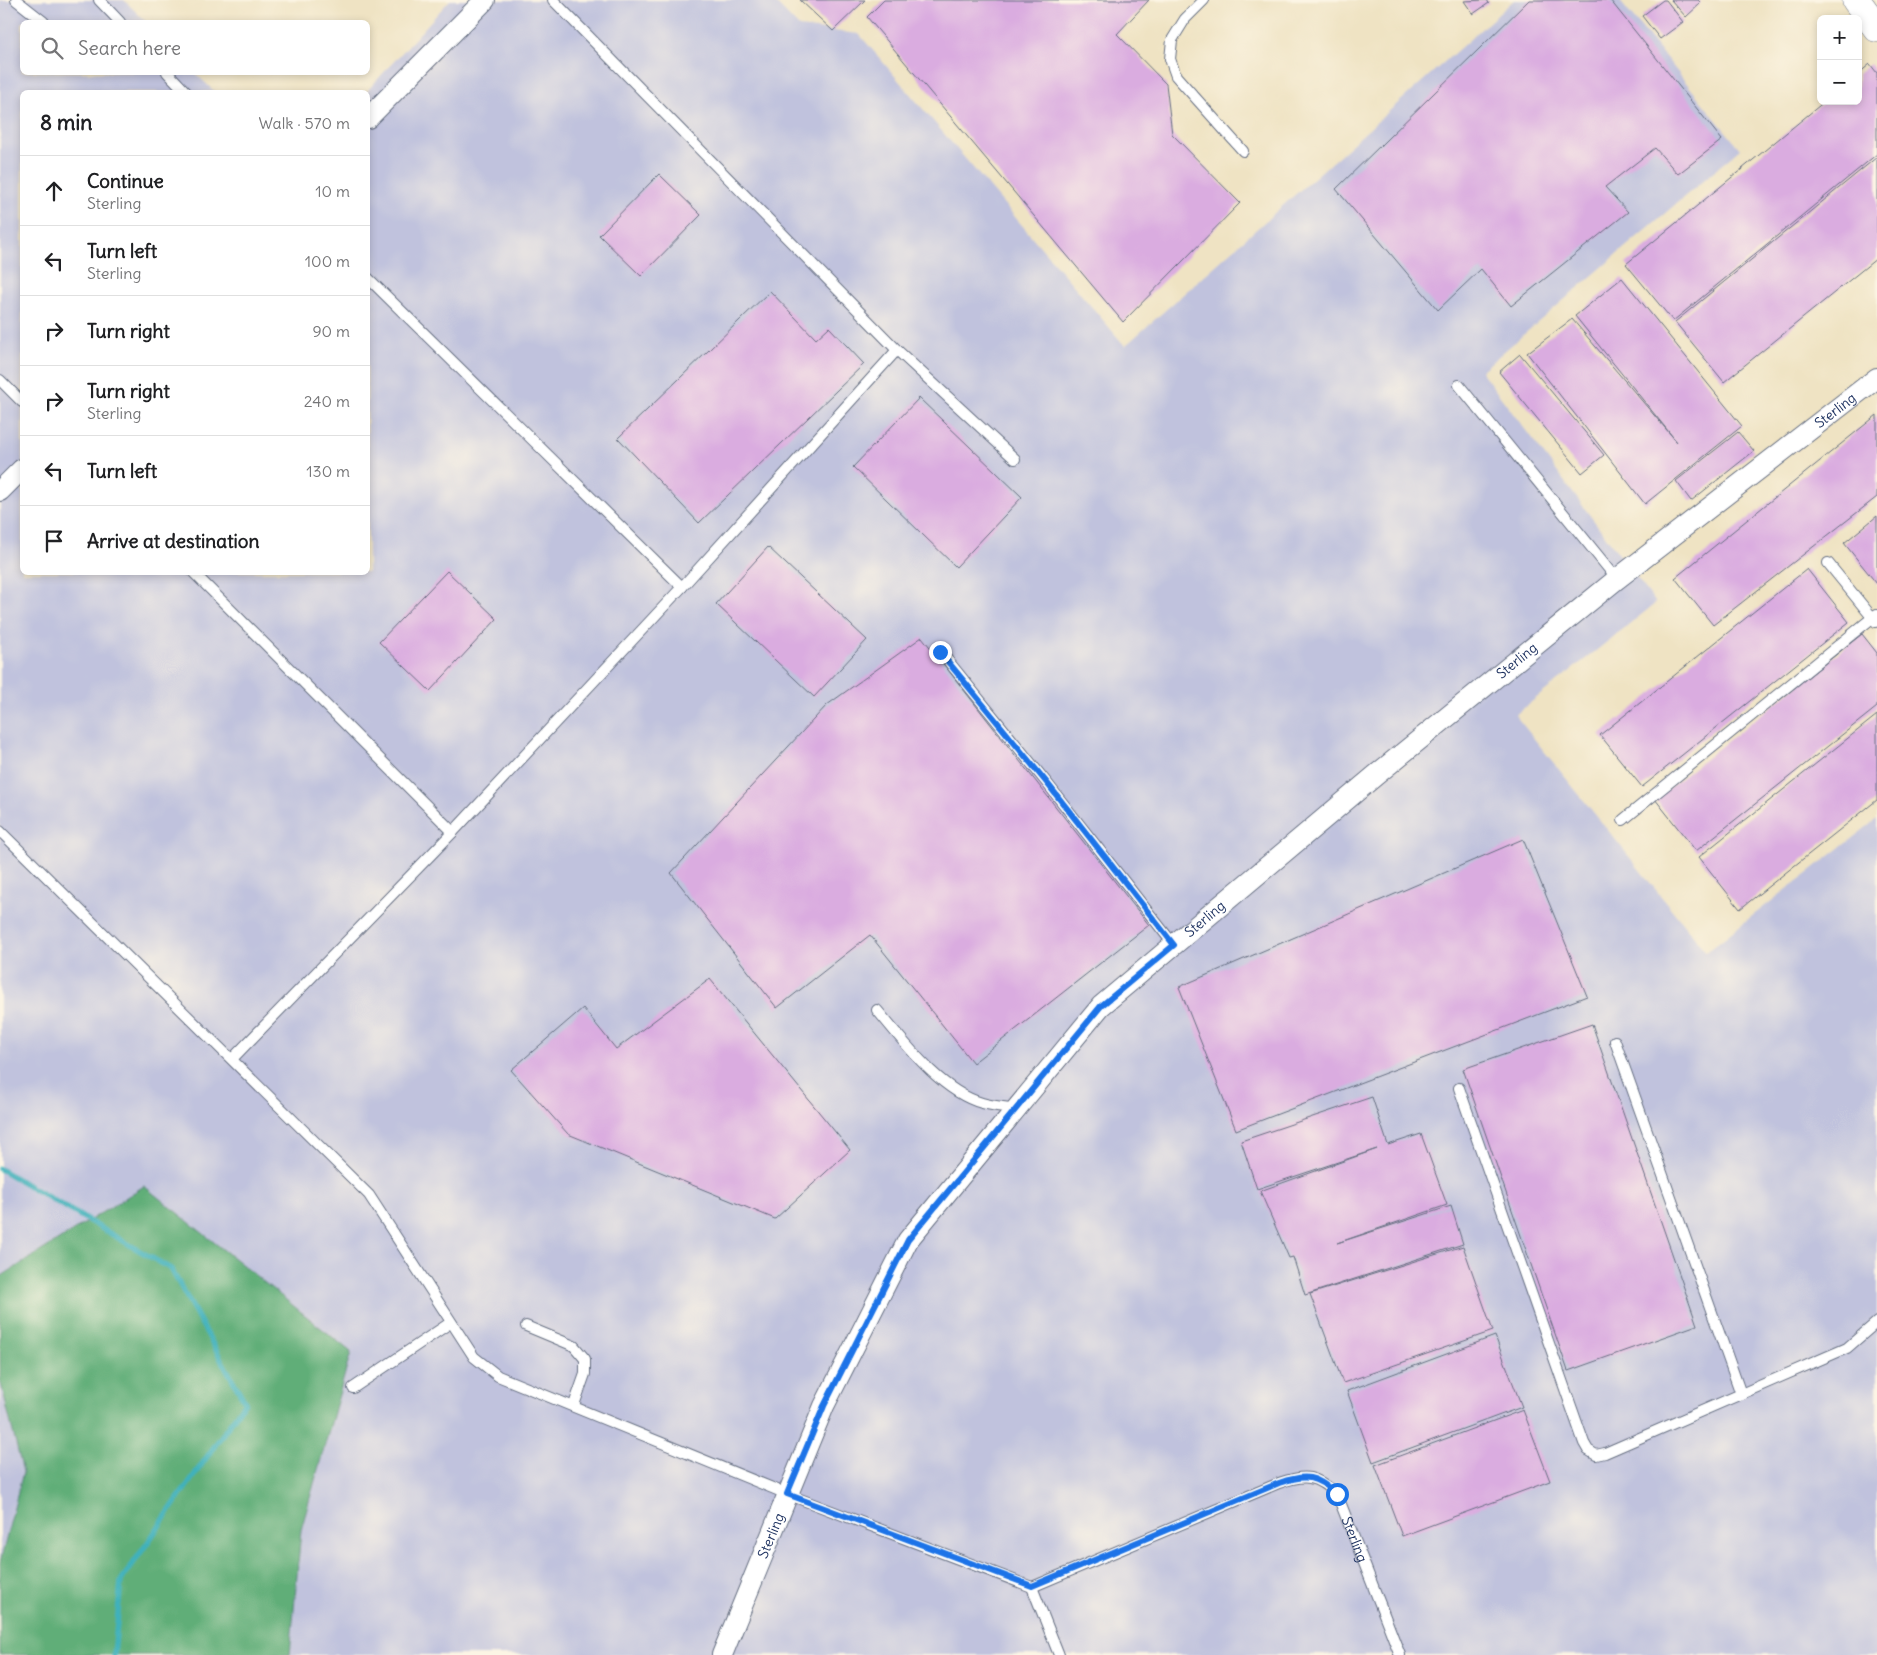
<!DOCTYPE html>
<html lang="en">
<head>
<meta charset="utf-8">
<style>
	:root { --surface:#fff; --page:#f2f2f2; --text:#202124; --muted:#757577; --line:#e0e0e0 }
	body { margin:0; font-family:Delius,sans-serif; background:var(--page); color:var(--text) }
	.controls { position:absolute; right:15px; top:15px; display:grid; overflow:hidden; border-radius:8px; box-shadow:0 2px 8px #0003 }
	.controls button { width:45px; height:45px; display:grid; place-items:center; padding:0; border:0; border-bottom:1px solid var(--line); background:var(--surface); color:var(--text); font:25px sans-serif }
	.stop { position:absolute; width:15px; height:15px; margin:-11px; border:4px solid #1a73e8; border-radius:50%; background:#fff }
	.stop.end { background:#1a73e8; border-color:#fff; box-shadow:0 1px 5px #0008 }
	.list { margin:0; padding:0; list-style:none }
	h2 { display:flex; justify-content:space-between; align-items:center; height:65px; margin:0; padding:0 20px; font-size:21px }
	h2 small { font-size:16px; font-weight:400; color:var(--muted) }
	.list li { display:grid; grid-template-columns:32px 1fr auto; gap:15px; align-items:center; box-sizing:border-box; height:70px; padding:0 20px; border-top:1px solid var(--line) }
	.list b { display:block; font-size:19px; white-space:nowrap }
	.list p { margin:0; font-size:16px; white-space:nowrap; color:var(--muted) }
	.list em { font-size:16px; font-style:normal; color:var(--muted) }
	.icon { flex:none; width:28px; height:28px; fill:none; stroke:currentColor; stroke-width:2; stroke-linecap:round; stroke-linejoin:round }
	.map { position:relative; flex:none; width:1877px; height:1655px; overflow:hidden }
	.search { position:absolute; background:var(--surface); box-shadow:0 2px 8px #0003; left:20px; top:20px; width:350px; height:55px; display:flex; align-items:center; gap:12px; box-sizing:border-box; padding:0 18px; border-radius:8px; color:var(--muted); font-size:19px }
	.panel { position:absolute; background:var(--surface); box-shadow:0 2px 8px #0003; left:20px; top:90px; width:350px; height:485px; border-radius:8px }
	.map>svg:first-child { display:block }
	.industrial { fill:#c0c2dd }
	.forest { fill:#60ae78; stroke:#3e6e6b }
	.lines { fill:none; stroke-linecap:round; stroke-linejoin:round }
	.stream { stroke:#41b1bc; stroke-width:5.5 }
	.building { fill:#daace0 }
	.service-casing { stroke:#656e81; stroke-width:12 }
	.minor-casing { stroke:#656e81; stroke-width:22 }
	.secondary-casing { stroke:#656e81; stroke-width:29 }
	.service { stroke:#fff; stroke-width:10 }
	.minor { stroke:#fff; stroke-width:20 }
	.secondary { stroke:#fff; stroke-width:28 }
	.route { stroke:#1a73e8; stroke-width:6 }
	.labels { text-anchor:middle; stroke-width:4.5; stroke-linejoin:round; paint-order:stroke }
	.street-label { font-size:14px; fill:#1b2f5e; stroke:#fcf5e5 }
</style>
</head>
<body>
<div class="map">
<svg width="1877" height="1655" viewBox="0 0 1877 1655">
	<rect width="100%" height="100%" fill="#fcf5e5"/>
	<filter id="ink" filterUnits="userSpaceOnUse"><feTurbulence type="fractalNoise" baseFrequency=".02" numOctaves="2"/><feDisplacementMap in="SourceGraphic" scale="10" xChannelSelector="R" yChannelSelector="G"/><feConvolveMatrix kernelMatrix="1 2 1 2 8 2 1 2 1" color-interpolation-filters="sRGB"/></filter>
	<filter id="wash" filterUnits="userSpaceOnUse"><feTurbulence type="fractalNoise" baseFrequency=".0096" numOctaves="4" result="noise"/><feDisplacementMap in="SourceGraphic" scale="20" xChannelSelector="R" yChannelSelector="G"/><feGaussianBlur stdDeviation="1.12" result="paint"/><feColorMatrix in="noise" values="0 0 0 0 0 0 0 0 0 0 0 0 0 0 0 0 0 1.4 0 .05"/><feComposite in="paint" operator="in"/></filter>
	<g filter="url(#wash)">
		<rect width="100%" height="100%" fill="#efe3c3"/>
		<g class="industrial">
			<polygon points="0,0 124,0 146,22 22,22 22,72 195,73 215,92 22,92 22,572 368,572 366,92 450,0 773,0 799,27 859,34 1125,346 1514,0 1619,0 1740,149 1481,371 1656,603 1515,715 1706,952 1877,819 1877,1655 290,1655 301,1530 351,1352 144,1186 0,1277"/>
			<polygon points="0,1380 23,1472 0,1563"/>
		</g>
		<polygon class="forest" points="144,1186 351,1352 301,1530 290,1655 0,1655 0,1563 23,1472 0,1380 0,1277"/>
		<g class="lines">
			<polyline class="stream" points="0,1169 171,1269 245,1402 121,1581 114,1655"/>
		</g>
		<g id="blocks">
			<g class="building">
				<polygon points="800,0 865,0 833,31"/>
				<polygon points="884,0 1149,0 1117,34 1166,84 1172,134 1240,203 1123,322 867,17"/>
				<polygon points="1487,0 1489,3 1473,14 1464,1"/>
				<polygon points="1529,0 1610,0 1722,140 1678,174 1655,148 1605,187 1628,212 1511,306 1481,269 1438,310 1336,189"/>
				<polygon points="1663,0 1666,0 1683,22 1660,39 1642,16"/>
				<polygon points="1671,0 1698,0 1701,3 1686,17"/>
				<polygon points="1870,64 1877,73 1877,154 1673,321 1626,264 1825,101 1858,101 1858,74"/>
				<polygon points="1877,157 1877,258 1724,382 1675,322"/>
				<polygon points="659,174 701,215 641,276 599,235"/>
				<polygon points="1622,278 1742,426 1645,504 1527,353 1572,319 1677,442 1575,316"/>
				<polygon points="770,291 816,339 829,327 864,364 699,523 618,438"/>
				<polygon points="1520,354 1604,455 1582,473 1499,372"/>
				<polygon points="919,398 1022,497 956,567 853,467"/>
				<polygon points="1877,415 1877,497 1713,625 1675,578"/>
				<polygon points="1738,432 1754,451 1691,501 1676,481"/>
				<polygon points="1877,516 1877,584 1844,543"/>
				<polygon points="768,547 867,640 814,697 716,604"/>
				<polygon points="1807,569 1849,622 1642,787 1600,735"/>
				<polygon points="447,571 497,619 430,691 379,642"/>
				<polygon points="1862,634 1877,653 1877,707 1696,851 1655,799"/>
				<polygon points="922,637 1149,925 973,1063 870,935 777,1008 671,873 827,705"/>
				<polygon points="1877,715 1877,800 1740,909 1699,857"/>
				<polygon points="1523,839 1587,996 1236,1130 1179,987"/>
				<polygon points="710,979 850,1150 775,1219 568,1134 511,1070 583,1008 616,1049"/>
				<polygon points="1592,1024 1697,1325 1568,1371 1463,1069"/>
				<polygon points="1372,1097 1388,1145 1421,1134 1447,1205 1337,1243 1451,1206 1463,1244 1305,1295 1293,1257 1289,1258 1260,1191 1377,1149 1257,1189 1241,1141"/>
				<polygon points="1463,1246 1493,1331 1343,1383 1310,1294"/>
				<polygon points="1495,1336 1522,1407 1373,1462 1347,1391"/>
				<polygon points="1523,1410 1550,1481 1402,1536 1375,1465"/>
			</g>
		</g>
	</g>
	<g filter="url(#ink)">
		<use href="#blocks" fill-opacity="0" stroke="#656e81" stroke-width="1"/>
		<g class="lines">
			<defs>
				<g id="service">
					<polyline points="16,0 44,22"/>
					<polyline points="99,0 120,22"/>
					<polyline points="553,0 897,350 1015,459"/>
					<polyline points="1204,0 1185,19 1172,40 1170,59 1176,76 1243,151"/>
					<polyline points="167,72 186,92"/>
					<polyline points="368,278 682,587"/>
					<polyline points="0,380 22,402"/>
					<polyline points="1459,385 1617,579"/>
					<polyline points="1828,563 1876,622"/>
					<polyline points="193,572 453,832"/>
					<polyline points="941,652 1047,783 1174,945"/>
					<polyline points="1623,820 1877,614"/>
					<polyline points="0,831 369,1195 474,1357 498,1376 787,1494 1032,1587"/>
					<path d="M877,1010C904,1042 940,1091 982,1103C993,1106 1005,1107 1016,1109"/>
					<polyline points="1615,1041 1741,1394"/>
					<polyline points="232,1059 453,832 682,587 897,350"/>
					<polyline points="1459,1088 1584,1443 1588,1450 1596,1455 1605,1453 1847,1348 1877,1322"/>
					<polyline points="526,1326 574,1346 585,1359 585,1374 574,1405"/>
					<polyline points="353,1388 450,1323"/>
					<path id="s1" d="M1032,1587L1279,1483C1306,1474 1315,1475 1337,1494L1400,1655"/>
					<polyline points="1032,1587 1059,1655"/>
				</g>
				<g id="minor">
					<polyline points="368,118 485,0"/>
					<polyline points="0,491 22,469"/>
					<path id="s2" d="M722,1655L824,1406L908,1240L1101,1006L1376,775L1617,579L1877,378"/>
				</g>
				<polyline id="secondary" points="1856,0 1877,28"/>
			</defs>
			<use href="#service" class="service-casing"/>
			<use href="#minor" class="minor-casing"/>
			<use href="#secondary" class="secondary-casing"/>
			<use href="#service" class="service"/>
			<use href="#minor" class="minor"/>
			<use href="#secondary" class="secondary"/>
		</g>
	</g>
	<g class="lines" filter="url(#ink)">
		<path class="route" d="M940,652L1047,783L1174,945L1101,1006L908,1240L824,1406L787,1494L1032,1586L1279,1483C1306,1474 1315,1475 1337,1494"/>
	</g>
	<g class="labels">
		<g class="street-label">
			<text dy="5" stroke="none"><textPath href="#s2" startOffset="1704">Sterling</textPath></text>
			<text dy="5" stroke="none"><textPath href="#s2" startOffset="1299">Sterling</textPath></text>
			<text dy="5" stroke="none"><textPath href="#s2" startOffset="894">Sterling</textPath></text>
			<text dy="5" stroke="none"><textPath href="#s2" startOffset="129">Sterling</textPath></text>
			<text dy="5" stroke="none"><textPath href="#s1" startOffset="380">Sterling</textPath></text>
		</g>
	</g>
</svg>
<div class="controls">
<button>+</button>
<button>−</button>
</div>
<div class="stop" style="left:1337px;top:1494px"></div>
<div class="stop end" style="left:940px;top:652px"></div>
<div class="search"><svg class="icon" aria-label="search" viewBox="0 0 24 24"><circle cx="10" cy="10" r="6"/><path d="M15 15l6 6"/></svg>Search here</div>
<section class="panel">
<h2>8 min<small>Walk · 570 m</small></h2>
<ul class="list">
<li><svg class="icon" aria-label="ahead" viewBox="0 0 24 24"><path d="M12 20V5M6 11l6-6 6 6"/></svg><div><b>Continue</b><p>Sterling</p></div><em>10 m</em></li>
<li><svg class="icon" aria-label="left" viewBox="0 0 24 24"><path d="M17 20v-9H6M10 6l-5 5 5 5"/></svg><div><b>Turn left</b><p>Sterling</p></div><em>100 m</em></li>
<li><svg class="icon" aria-label="right" viewBox="0 0 24 24"><path d="M7 20v-9h11M14 6l5 5-5 5"/></svg><div><b>Turn right</b></div><em>90 m</em></li>
<li><svg class="icon" aria-label="right" viewBox="0 0 24 24"><path d="M7 20v-9h11M14 6l5 5-5 5"/></svg><div><b>Turn right</b><p>Sterling</p></div><em>240 m</em></li>
<li><svg class="icon" aria-label="left" viewBox="0 0 24 24"><path d="M17 20v-9H6M10 6l-5 5 5 5"/></svg><div><b>Turn left</b></div><em>130 m</em></li>
<li><svg class="icon" aria-label="arrive" viewBox="0 0 24 24"><path d="M6 21V4h12l-3 4 3 4H6"/></svg><div><b>Arrive at destination</b></div></li>
</ul>
</section>
</div>
</body>
</html>
